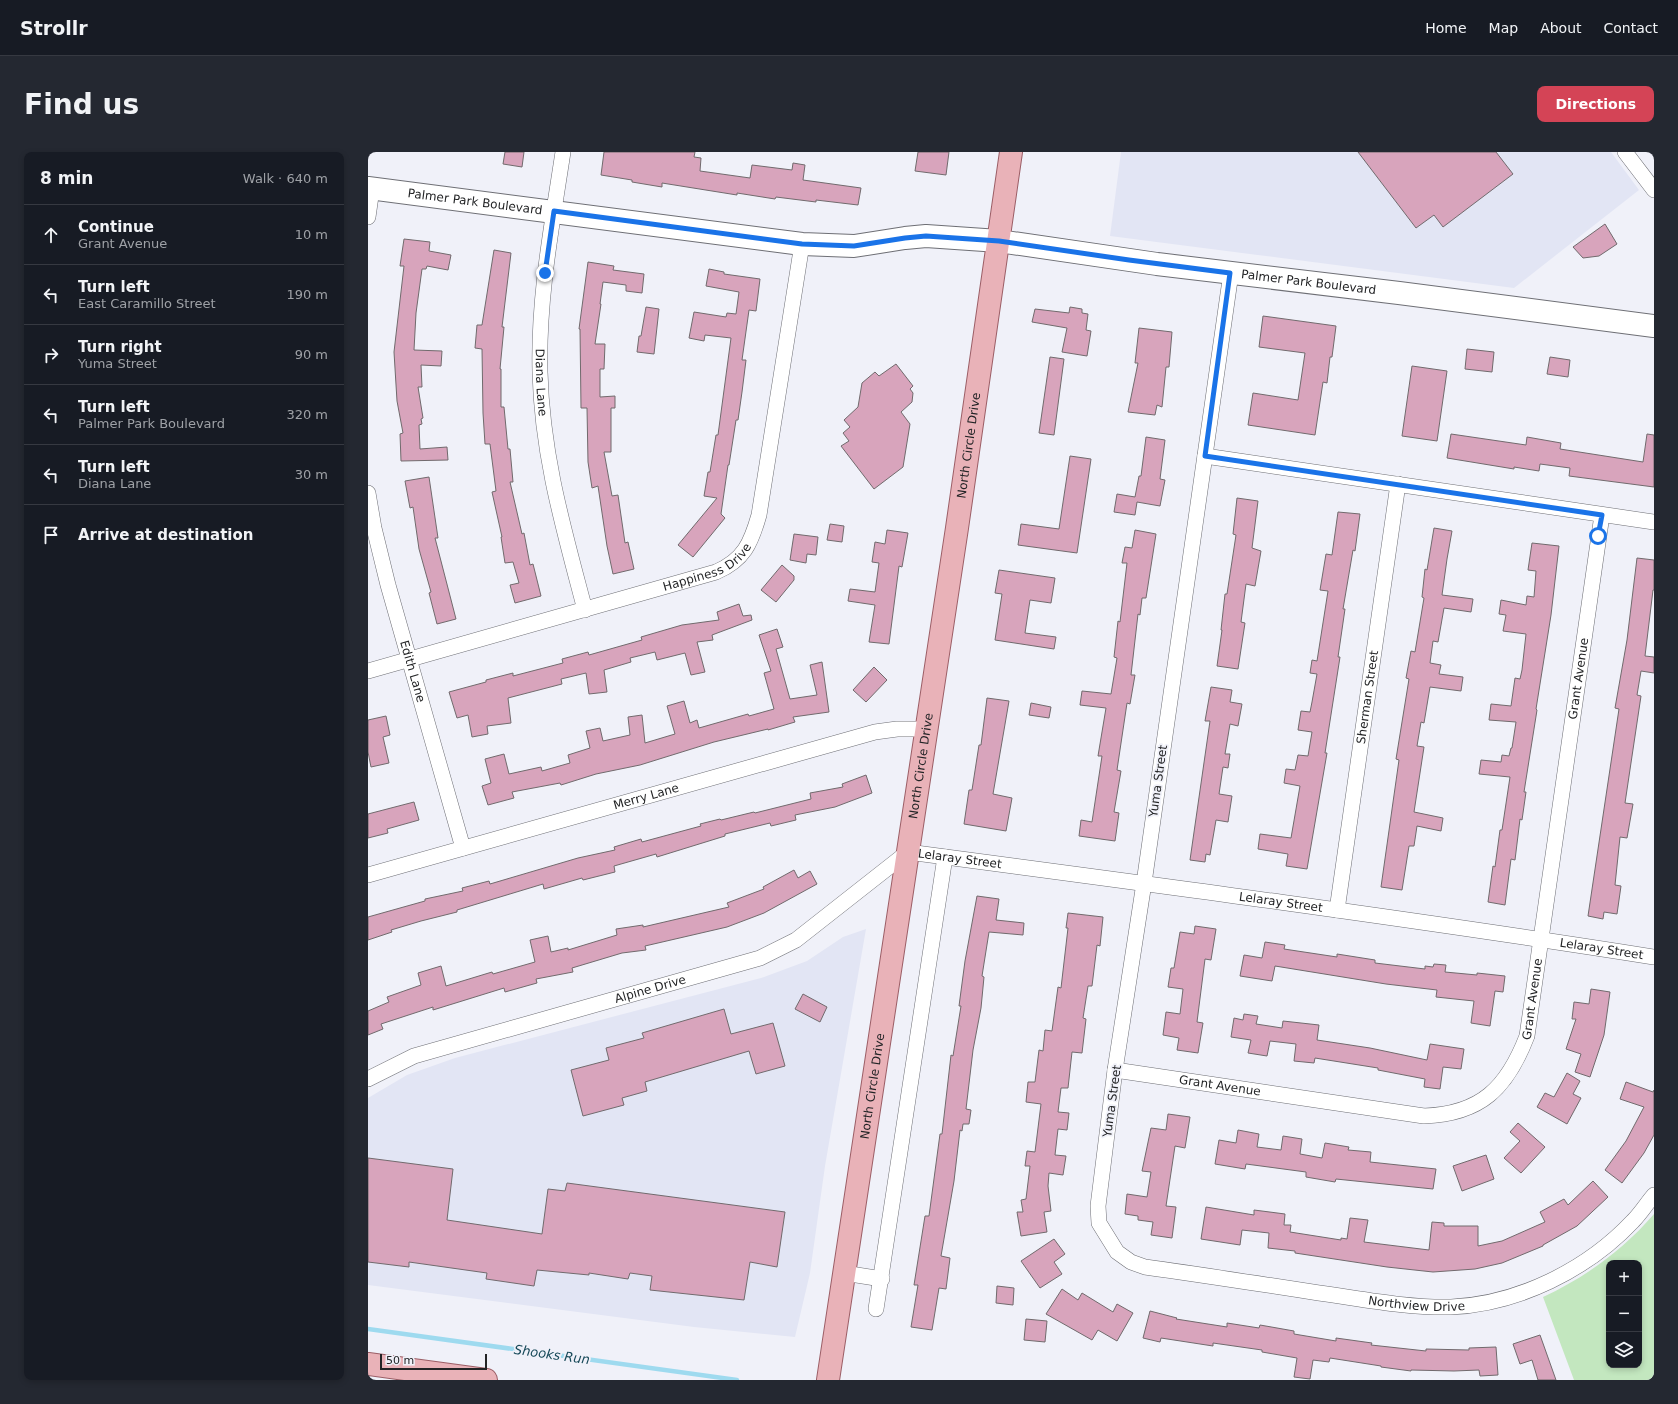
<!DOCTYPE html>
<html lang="en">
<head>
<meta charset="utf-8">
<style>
	:root { --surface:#171b24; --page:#242831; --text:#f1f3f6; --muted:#9ea1a6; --line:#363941; --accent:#d44456 }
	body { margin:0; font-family:"DejaVu Sans",sans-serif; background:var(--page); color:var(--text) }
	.controls { position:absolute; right:12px; bottom:12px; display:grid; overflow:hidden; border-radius:8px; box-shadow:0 2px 6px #0003 }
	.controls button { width:36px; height:36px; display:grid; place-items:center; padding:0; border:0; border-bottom:1px solid var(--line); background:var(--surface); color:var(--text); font:20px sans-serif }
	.scale { position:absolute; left:12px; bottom:10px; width:107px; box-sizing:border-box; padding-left:4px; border:2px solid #232426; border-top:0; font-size:11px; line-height:14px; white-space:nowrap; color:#232426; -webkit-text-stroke:3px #f0f1f9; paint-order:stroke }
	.stop { position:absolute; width:12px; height:12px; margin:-9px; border:3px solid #1a73e8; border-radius:50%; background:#fff }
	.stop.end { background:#1a73e8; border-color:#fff; box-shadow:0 1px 4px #0008 }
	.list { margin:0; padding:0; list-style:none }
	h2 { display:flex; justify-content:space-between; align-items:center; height:52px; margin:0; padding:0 16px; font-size:17px }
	h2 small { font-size:13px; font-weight:400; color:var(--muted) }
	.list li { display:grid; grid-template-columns:26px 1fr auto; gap:12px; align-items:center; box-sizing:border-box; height:60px; padding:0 16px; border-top:1px solid var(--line) }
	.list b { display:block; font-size:15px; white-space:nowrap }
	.list p { margin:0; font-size:13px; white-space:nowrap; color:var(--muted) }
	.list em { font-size:13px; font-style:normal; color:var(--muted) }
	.icon { flex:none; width:22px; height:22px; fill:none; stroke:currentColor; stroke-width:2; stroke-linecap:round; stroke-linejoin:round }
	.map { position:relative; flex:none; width:1286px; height:1228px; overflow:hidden; border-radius:8px }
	header { display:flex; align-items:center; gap:24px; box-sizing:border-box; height:56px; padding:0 20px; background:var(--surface); border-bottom:1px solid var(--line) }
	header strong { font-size:19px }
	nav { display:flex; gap:22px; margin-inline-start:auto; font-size:14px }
	.intro { display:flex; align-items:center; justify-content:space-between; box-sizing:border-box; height:96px; padding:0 24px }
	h1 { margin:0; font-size:28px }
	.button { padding:10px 18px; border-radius:8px; background:var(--accent); color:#fff; font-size:14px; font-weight:700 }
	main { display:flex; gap:24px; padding:0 24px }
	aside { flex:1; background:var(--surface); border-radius:8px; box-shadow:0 2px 6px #0003 }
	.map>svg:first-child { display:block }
	.built { fill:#e2e5f4 }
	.green { fill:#c3e7bf; fill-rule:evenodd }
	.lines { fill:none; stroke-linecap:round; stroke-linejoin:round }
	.stream { stroke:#9edaef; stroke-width:4.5 }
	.building { fill:#d8a4bc; stroke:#716a6d }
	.street-casing { stroke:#6e6f75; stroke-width:16 }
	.secondary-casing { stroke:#6e6f75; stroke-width:24 }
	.primary-casing { stroke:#9b5e66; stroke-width:24 }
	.street { stroke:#fff; stroke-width:15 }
	.secondary { stroke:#fff; stroke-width:22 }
	.primary { stroke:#e9b2b8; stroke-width:22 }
	.route { stroke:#1a73e8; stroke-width:5 }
	.labels { text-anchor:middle; stroke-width:3.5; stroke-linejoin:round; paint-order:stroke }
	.street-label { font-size:12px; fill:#232426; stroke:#f0f1f9 }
	.water-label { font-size:13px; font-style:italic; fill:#174959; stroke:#f0f1f9 }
</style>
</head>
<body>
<header>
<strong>Strollr</strong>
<nav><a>Home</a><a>Map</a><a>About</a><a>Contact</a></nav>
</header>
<div class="intro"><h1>Find us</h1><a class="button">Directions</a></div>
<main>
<aside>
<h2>8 min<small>Walk · 640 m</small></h2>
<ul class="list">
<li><svg class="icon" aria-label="ahead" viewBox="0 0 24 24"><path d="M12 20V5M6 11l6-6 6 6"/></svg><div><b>Continue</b><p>Grant Avenue</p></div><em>10 m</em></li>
<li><svg class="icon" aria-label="left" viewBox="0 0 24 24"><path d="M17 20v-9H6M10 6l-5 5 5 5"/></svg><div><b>Turn left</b><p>East Caramillo Street</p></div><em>190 m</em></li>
<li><svg class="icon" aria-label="right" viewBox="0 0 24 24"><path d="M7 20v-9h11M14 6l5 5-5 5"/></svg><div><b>Turn right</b><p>Yuma Street</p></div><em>90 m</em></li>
<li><svg class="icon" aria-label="left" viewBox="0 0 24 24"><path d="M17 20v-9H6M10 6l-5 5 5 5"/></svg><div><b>Turn left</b><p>Palmer Park Boulevard</p></div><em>320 m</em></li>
<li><svg class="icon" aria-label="left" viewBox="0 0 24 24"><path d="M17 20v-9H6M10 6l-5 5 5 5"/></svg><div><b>Turn left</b><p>Diana Lane</p></div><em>30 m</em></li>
<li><svg class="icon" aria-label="arrive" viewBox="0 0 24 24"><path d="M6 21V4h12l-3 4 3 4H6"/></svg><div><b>Arrive at destination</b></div></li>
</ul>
</aside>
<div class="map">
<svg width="1286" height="1228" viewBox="0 0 1286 1228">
	<rect width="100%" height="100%" fill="#f0f1f9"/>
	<g class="built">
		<polygon points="753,0 1243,0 1271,38 1146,136 742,84"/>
		<polygon points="498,777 457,1014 442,1121 427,1185 326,1175 0,1133 0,946 39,923 87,906 393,826 439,809 475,785"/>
	</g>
	<path class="green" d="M1286,1062V1228H1206L1175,1145C1218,1125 1255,1098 1286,1062ZM1241,1111H1271V1213H1241Z"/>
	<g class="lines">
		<polyline class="stream" points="0,1177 369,1228"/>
	</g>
	<g class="building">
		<polygon points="137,0 156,0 154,15 135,12"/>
		<polygon points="236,0 327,0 326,5 333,6 332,19 382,26 384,13 424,18 425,11 437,13 435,28 493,36 490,53 448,48 448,50 408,45 407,47 369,41 369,43 294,31 294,35 264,30 264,28 233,23"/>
		<polygon points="550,0 581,0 578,23 547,19"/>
		<polygon points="990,0 1128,0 1145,22 1075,75 1066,63 1048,76"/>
		<polygon points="1237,72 1249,92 1231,104 1215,106 1205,95"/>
		<polygon points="36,87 62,90 61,99 83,103 80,118 59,114 58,117 54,117 48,161 46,198 74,199 73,214 53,213 54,235 50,235 55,266 53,267 54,272 51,273 52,297 79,295 80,308 33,309 32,282 35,281 29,249 26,200 36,114 32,114"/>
		<polygon points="126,98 143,101 134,175 136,175 132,217 133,217 133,255 136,255 140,297 142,297 145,330 142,330 154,382 156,381 162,413 165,412 173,444 147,451 142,433 151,431 145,410 137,411 133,385 134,385 124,340 128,339 122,292 117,292 115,261 114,197 107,196 109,173 114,173"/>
		<polygon points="220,110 246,114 245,118 276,122 274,141 258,139 258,133 235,130 232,152 233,152 227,192 237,192 236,217 232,217 232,245 247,244 247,256 243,256 243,300 236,300 244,344 250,343 257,391 260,390 266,417 245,422 239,394 230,334 224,336 220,310 219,256 213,256 212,177 211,177"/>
		<polygon points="341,117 356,120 356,122 392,127 388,159 381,158 374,208 378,208 374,240 370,268 368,268 361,313 360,313 353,362 357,366 325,405 310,393 349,346 336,344 340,320 342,320 348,283 350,283 363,186 337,183 336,189 321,186 326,160 358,165 359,161 368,162 371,140 338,134"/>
		<polygon points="278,155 291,157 286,202 269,200 271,184 273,184"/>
		<polygon points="702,155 714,157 714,161 720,162 718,178 723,179 719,204 694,200 699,176 664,170 667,157 701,161"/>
		<polygon points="895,164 968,174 964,205 962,205 959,231 955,230 947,283 880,273 885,241 930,248 937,201 891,195"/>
		<polygon points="771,176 804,180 801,215 798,215 794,255 789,253 787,263 760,260 770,211 767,211"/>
		<polygon points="1099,197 1126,200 1124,220 1097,217"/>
		<polygon points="682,205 696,207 686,283 671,281"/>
		<polygon points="1182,205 1202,208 1200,225 1179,222"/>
		<polygon points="528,212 545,234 542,237 545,241 544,250 533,260 542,272 535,315 506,337 473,294 481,289 475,281 482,275 476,268 490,255 494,231 507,220 511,224"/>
		<polygon points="1044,214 1079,219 1069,289 1034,284"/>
		<polygon points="1083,282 1158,293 1159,285 1193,291 1192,297 1275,310 1279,282 1286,283 1286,335 1201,324 1202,316 1172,312 1171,319 1146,315 1146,317 1079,306"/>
		<polygon points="778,285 797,288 792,327 797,328 792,354 769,350 767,363 746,360 749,342 767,345 771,324 773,324"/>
		<polygon points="702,304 723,307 709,401 650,393 653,372 691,377"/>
		<polygon points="61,325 70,386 67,386 88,467 69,472 61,441 63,440 51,397 45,355 42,356 37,329"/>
		<polygon points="869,346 890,349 884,396 893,399 887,434 878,432 873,470 877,471 870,517 849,514 854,478 853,478 857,442 859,442 868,383 865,382"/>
		<polygon points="970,360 992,362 987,399 985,398 975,457 977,457 970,505 972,505 957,601 959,601 939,717 918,714 920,702 890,697 892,682 923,686 932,634 916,631 918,617 927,618 930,603 940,604 944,580 930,578 933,559 942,560 944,550 949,522 942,521 944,508 949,509 960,439 952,438 958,402 964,403"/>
		<polygon points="462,372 476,374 474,390 459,388"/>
		<polygon points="1066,376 1084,379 1079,407 1074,443 1105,447 1103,460 1076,456 1070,490 1065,489 1062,511 1073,513 1071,522 1095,525 1093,539 1062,535 1056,571 1053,570 1049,594 1056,595 1046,660 1075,666 1073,679 1049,674 1046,694 1041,694 1034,738 1013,735 1031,608 1028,607 1041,527 1038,526 1043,499 1047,500 1056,446 1054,445 1057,417 1059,418"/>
		<polygon points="519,378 540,381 534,415 531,414 521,492 501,490 507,453 480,449 482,437 507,440 511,411 504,410 507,390 517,392"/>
		<polygon points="767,378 788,382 778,446 774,446 772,463 770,462 763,523 767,523 762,552 759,551 749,618 753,619 746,660 751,661 747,689 711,684 713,668 724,670 734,604 730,604 738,556 712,553 714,539 743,542 749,506 746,505 750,469 752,470 759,411 754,411 757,395 764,396"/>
		<polygon points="426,382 450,385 448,403 439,402 438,411 422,408"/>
		<polygon points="1164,391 1191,394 1183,463 1168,557 1169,558 1156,640 1158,640 1154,668 1152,667 1147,708 1143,707 1137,753 1120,750 1125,714 1127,715 1132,678 1134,678 1142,625 1111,622 1113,608 1133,610 1134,603 1141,604 1143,596 1144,596 1148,570 1121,568 1123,552 1143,554 1147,526 1152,527 1154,518 1158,482 1135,479 1138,463 1131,462 1133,448 1158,453 1159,444 1166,445 1168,419 1160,418"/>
		<polygon points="1269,406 1286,408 1286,438 1285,438 1277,504 1286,505 1286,521 1273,519 1269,543 1273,544 1257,651 1265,652 1259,686 1252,685 1247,733 1253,734 1249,762 1236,760 1235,767 1220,764 1251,557 1247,556 1259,488"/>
		<polygon points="414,413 426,424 426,428 408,450 393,438"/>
		<polygon points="631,418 687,426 683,451 662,448 657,481 688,485 686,497 627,488 634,442 627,441"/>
		<polygon points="371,452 375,464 383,463 384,468 344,483 345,488 329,490 337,520 323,523 317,501 289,508 287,500 262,506 263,510 236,518 239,540 221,542 218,521 193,527 194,532 140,546 143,571 119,574 120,582 104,585 100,563 89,566 81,540 118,530 118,528 145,521 145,524 195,511 194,507 220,500 221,503 274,488 273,485 314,473 351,468 349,460"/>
		<polygon points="409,477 415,495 408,497 422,547 449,543 442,513 454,510 461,560 425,565 427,570 400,578 400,577 346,590 272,613 228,622 193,633 192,631 144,640 146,646 120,653 114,634 123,631 117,607 136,602 141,622 173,615 174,619 202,611 200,603 222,596 218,579 232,576 235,589 262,583 260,565 274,563 277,591 307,582 299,554 316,549 322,571 329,568 331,576 380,562 381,564 406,557 396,521 403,519 391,483"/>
		<polygon points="506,515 519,528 498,550 485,538"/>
		<polygon points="843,535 864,538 862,550 874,552 870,574 862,572 857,602 862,602 860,616 855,615 851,642 864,644 860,670 848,668 842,703 838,702 837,710 822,708 842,569 837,569"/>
		<polygon points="619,546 641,549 625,642 644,646 638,679 596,672 601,638 604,638 611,593 613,593"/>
		<polygon points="663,551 683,555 681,566 661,563"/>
		<polygon points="18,564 22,583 15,585 21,611 3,615 0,600 0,568"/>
		<polygon points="498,623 504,641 467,655 427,663 428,668 403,674 402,671 357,682 357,684 289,705 288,702 246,714 247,720 215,728 214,726 176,737 175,732 89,758 89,760 53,769 23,778 24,780 0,788 0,765 57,749 57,747 95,739 94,736 121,729 122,732 210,706 247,698 246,695 273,687 274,690 333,674 332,672 352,667 353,668 386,660 387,661 443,647 442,641 475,635 474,632"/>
		<polygon points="46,650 51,668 19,677 20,681 0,686 0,662"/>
		<polygon points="426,718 430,726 442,719 449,732 396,761 359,775 277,794 278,798 254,801 204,816 205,820 168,827 169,831 137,840 136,836 65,858 65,855 13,872 15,877 0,883 0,859 21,850 19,845 53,833 50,821 73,814 78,834 124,820 125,822 167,810 162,788 180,784 183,800 200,796 200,798 249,783 248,777 275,773 275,775 361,755 359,751 396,737 395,735"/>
		<polygon points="609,744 631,747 628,768 656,771 655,783 621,780 614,824 616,825 613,856 605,898 598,957 603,958 601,972 595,972 594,979 592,978 586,1029 573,1104 582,1106 578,1137 571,1136 564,1178 543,1175 550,1133 546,1133 557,1064 561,1064 572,982 574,982 583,903 585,904 593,854 591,854 597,809"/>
		<polygon points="700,761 735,765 732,794 729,793 724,834 720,834 715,866 718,867 714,901 704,900 700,936 693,936 690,960 701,961 699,978 690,977 687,1003 698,1004 695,1023 681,1021 680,1034 683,1059 676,1060 679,1080 653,1084 649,1060 655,1060 653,1048 658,1047 662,1014 657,1014 659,999 667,1000 673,952 658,950 660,930 667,930 671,898 675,899 677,878 684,879 690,835 693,836 700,776 698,776"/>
		<polygon points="827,774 848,777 843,808 837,807 829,870 835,871 830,901 809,898 811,886 795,883 798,860 812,862 815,837 800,835 803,816 806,816 812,780 826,782"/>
		<polygon points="897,790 917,793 916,797 969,805 969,802 1007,808 1007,811 1057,817 1057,814 1065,815 1066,812 1078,813 1077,820 1109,823 1109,821 1137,824 1135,840 1127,839 1122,874 1103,871 1106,849 1068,845 1069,838 1018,832 907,814 904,829 872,824 876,803 894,806"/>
		<polygon points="1223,837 1242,840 1236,883 1222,925 1207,920 1213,902 1198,897 1208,867 1204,867 1206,850 1221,852"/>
		<polygon points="435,842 459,855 452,870 427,857"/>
		<polygon points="356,857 363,882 405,871 417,914 388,922 381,899 277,930 279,939 254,946 256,953 215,964 203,918 241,908 238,896 276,886 274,881"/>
		<polygon points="876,862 890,864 888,872 914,876 915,869 951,873 949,888 1002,896 1059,908 1062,892 1096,897 1093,917 1075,915 1072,937 1056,935 1057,927 1010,918 1010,916 947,906 946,911 926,909 928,892 902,889 899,904 880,901 883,888 863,885 866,866 875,868"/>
		<polygon points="1199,921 1212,929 1205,942 1213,946 1199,972 1169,955 1177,941 1186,945"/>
		<polygon points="1258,930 1285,940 1286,938 1286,983 1276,1001 1254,1031 1237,1018 1258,989 1276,955 1252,947"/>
		<polygon points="800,962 822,965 817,996 807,994 798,1054 808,1055 804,1086 783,1083 785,1070 770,1068 770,1064 757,1062 759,1042 779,1045 783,1020 774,1019 783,976 798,978"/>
		<polygon points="1150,971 1177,995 1153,1021 1136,1006 1152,989 1142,980"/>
		<polygon points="870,978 891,982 889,995 913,998 915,984 934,987 932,1002 954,1006 957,991 981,995 980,998 1003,1000 1002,1010 1068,1017 1065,1037 968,1027 967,1030 938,1025 938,1020 878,1012 877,1017 847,1012 851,988 868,991"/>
		<polygon points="1118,1003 1126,1027 1094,1039 1085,1014"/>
		<polygon points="0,1006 85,1017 79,1068 174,1082 180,1037 197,1039 199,1031 417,1060 409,1115 382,1110 376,1148 282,1138 284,1124 262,1121 260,1127 221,1121 221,1123 169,1118 166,1134 118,1127 119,1121 41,1110 41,1115 0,1110"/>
		<polygon points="1225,1029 1240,1045 1209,1074 1175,1093 1175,1094 1134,1111 1107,1117 1065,1120 1019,1115 927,1101 927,1099 900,1096 901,1081 874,1078 872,1093 833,1087 838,1055 886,1063 886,1058 917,1062 916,1073 923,1073 922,1080 973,1088 973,1086 979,1087 982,1066 1000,1068 996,1090 1061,1098 1064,1070 1076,1071 1076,1074 1110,1074 1110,1094 1134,1089 1177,1070 1172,1060 1196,1047 1200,1053"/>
		<polygon points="686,1087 697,1102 686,1110 694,1122 672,1136 653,1109"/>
		<polygon points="629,1134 646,1136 645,1153 628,1151"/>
		<polygon points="694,1137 710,1148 714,1141 745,1160 749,1152 765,1161 749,1189 730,1178 724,1188 678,1162"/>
		<polygon points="782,1159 809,1166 808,1167 859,1175 859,1171 891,1176 892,1173 926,1179 926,1182 968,1189 968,1186 1004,1191 1003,1193 1058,1199 1058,1197 1101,1198 1101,1196 1128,1195 1130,1223 1112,1224 1111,1218 1086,1219 1043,1218 1043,1219 1013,1215 1013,1214 962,1206 961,1210 945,1208 942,1227 926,1225 929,1206 894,1200 894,1198 845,1191 845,1194 793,1186 792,1190 775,1186"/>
		<polygon points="658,1167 679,1169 677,1190 656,1188"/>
		<polygon points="1172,1183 1188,1228 1170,1228 1164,1208 1152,1212 1145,1192"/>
	</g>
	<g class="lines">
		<defs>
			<g id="street">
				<path id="s1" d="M195,0C184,73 170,146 172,220C174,304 196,378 217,458"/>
				<polyline points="1257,0 1286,38"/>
				<polyline points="0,65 4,37"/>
				<path id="s2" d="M863,121L776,731L747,918L730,1054L731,1071L749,1100L763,1110L777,1115C835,1123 893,1132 951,1141C995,1147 1039,1156 1083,1155C1150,1152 1219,1118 1265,1069C1273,1061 1279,1051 1286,1043"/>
				<polyline points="837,304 1286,370"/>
				<path id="s3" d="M0,341L6,376L20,433L95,696"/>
				<path id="s4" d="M0,519L348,420C376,408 383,391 391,363L434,92"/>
				<path id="s5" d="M0,723L507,580L529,577H559"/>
				<path id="s6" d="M969,758L1030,332"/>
				<path id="s7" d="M747,918L1056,964C1113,962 1139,936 1159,884L1234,363"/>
				<path id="s8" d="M0,927L46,904L392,806L428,788L540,700C789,733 1038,766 1286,805"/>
				<polyline points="476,1121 514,1127"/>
				<polyline points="508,1157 577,705"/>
			</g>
			<g id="secondary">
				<path id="s9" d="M0,36L434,92L486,94L537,86L558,84L631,89L789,112L1031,141L1286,174"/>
			</g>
			<g id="primary">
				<polyline points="0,1212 118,1228"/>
				<path id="s10" d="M460,1228L589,376L643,0"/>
			</g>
		</defs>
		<use href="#street" class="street-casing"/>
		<use href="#secondary" class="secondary-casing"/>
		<use href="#primary" class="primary-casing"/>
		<use href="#street" class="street"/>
		<use href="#secondary" class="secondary"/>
		<use href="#primary" class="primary"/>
	</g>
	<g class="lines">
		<polyline class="route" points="177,121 186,59 434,92 486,94 537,86 558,84 631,89 761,108 862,121 837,304 1234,363 1230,384"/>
	</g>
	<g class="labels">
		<g class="street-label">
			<text dy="4" stroke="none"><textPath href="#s9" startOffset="108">Palmer Park Boulevard</textPath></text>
			<text dy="4" stroke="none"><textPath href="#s9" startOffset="948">Palmer Park Boulevard</textPath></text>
			<text dy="4" stroke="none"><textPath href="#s1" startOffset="232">Diana Lane</textPath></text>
			<text dy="4" stroke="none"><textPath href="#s10" startOffset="945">North Circle Drive</textPath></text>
			<text dy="4" stroke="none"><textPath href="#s4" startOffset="356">Happiness Drive</textPath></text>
			<text dy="4" stroke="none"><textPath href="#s3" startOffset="184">Edith Lane</textPath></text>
			<text dy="4" stroke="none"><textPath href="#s7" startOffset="814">Grant Avenue</textPath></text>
			<text dy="4" stroke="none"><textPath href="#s6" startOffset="215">Sherman Street</textPath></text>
			<text dy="4" stroke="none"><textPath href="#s10" startOffset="621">North Circle Drive</textPath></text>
			<text transform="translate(790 629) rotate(-82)" y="4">Yuma Street</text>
			<text dy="4" stroke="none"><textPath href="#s5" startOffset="289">Merry Lane</textPath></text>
			<text dy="4" stroke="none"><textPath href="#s8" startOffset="646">Lelaray Street</textPath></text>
			<text dy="4" stroke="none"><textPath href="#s8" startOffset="970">Lelaray Street</textPath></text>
			<text dy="4" stroke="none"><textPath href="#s8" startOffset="1294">Lelaray Street</textPath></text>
			<text dy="4" stroke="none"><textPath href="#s8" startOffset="297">Alpine Drive</textPath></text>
			<text dy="4" stroke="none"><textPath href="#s7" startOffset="490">Grant Avenue</textPath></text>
			<text dy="4" stroke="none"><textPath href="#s10" startOffset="297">North Circle Drive</textPath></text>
			<text dy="4" stroke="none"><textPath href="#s7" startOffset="106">Grant Avenue</textPath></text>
			<text transform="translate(744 949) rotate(-82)" y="4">Yuma Street</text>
			<text dy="4" stroke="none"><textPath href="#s2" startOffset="1300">Northview Drive</textPath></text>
		</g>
		<g class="water-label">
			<text transform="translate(184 1202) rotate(8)" y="5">Shooks Run</text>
		</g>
	</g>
</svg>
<div class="controls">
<button>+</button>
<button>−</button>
<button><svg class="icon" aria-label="layers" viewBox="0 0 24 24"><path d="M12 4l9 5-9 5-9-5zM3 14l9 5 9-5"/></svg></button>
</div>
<div class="scale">50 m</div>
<div class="stop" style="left:1230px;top:384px"></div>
<div class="stop end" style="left:177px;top:121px"></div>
</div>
</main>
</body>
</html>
